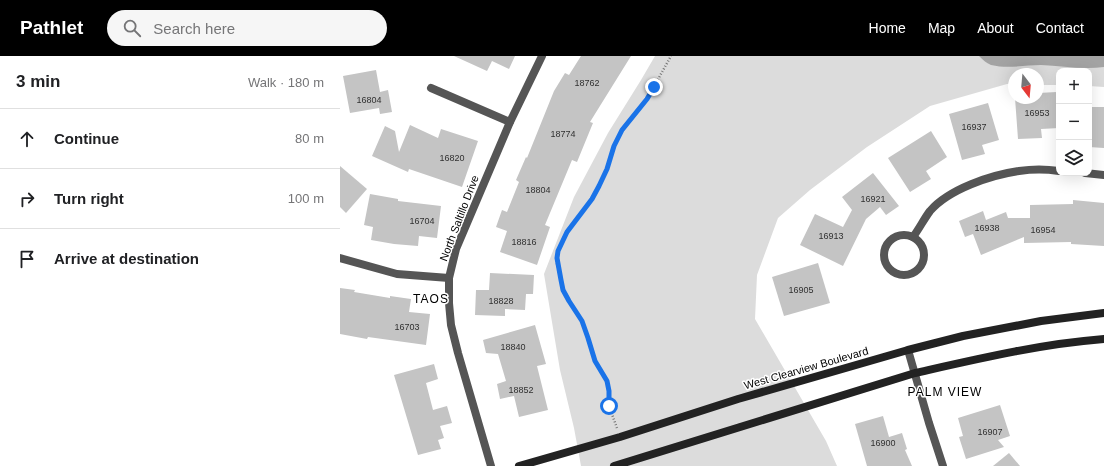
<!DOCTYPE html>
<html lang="en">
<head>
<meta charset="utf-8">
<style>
	:root { --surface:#fff; --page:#f6f6f6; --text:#202124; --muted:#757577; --line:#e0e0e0; --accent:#000 }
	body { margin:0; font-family:Arial,sans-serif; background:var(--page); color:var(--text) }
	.controls { position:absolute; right:12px; top:12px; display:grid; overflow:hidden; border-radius:8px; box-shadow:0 4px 16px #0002 }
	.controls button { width:36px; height:36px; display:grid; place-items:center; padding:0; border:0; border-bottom:1px solid var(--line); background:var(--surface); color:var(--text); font:20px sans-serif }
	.compass { position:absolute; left:668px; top:12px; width:36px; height:36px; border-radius:50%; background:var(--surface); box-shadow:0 4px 16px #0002; rotate:164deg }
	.stop { position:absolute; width:12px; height:12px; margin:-9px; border:3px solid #1a73e8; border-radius:50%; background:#fff }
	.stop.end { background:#1a73e8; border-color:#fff; box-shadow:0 1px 4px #0008 }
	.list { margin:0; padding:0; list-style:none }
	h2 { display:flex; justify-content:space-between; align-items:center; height:52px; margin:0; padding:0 16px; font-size:17px }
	h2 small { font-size:13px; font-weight:400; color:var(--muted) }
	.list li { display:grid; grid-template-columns:26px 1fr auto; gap:12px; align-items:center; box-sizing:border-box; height:60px; padding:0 16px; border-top:1px solid var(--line) }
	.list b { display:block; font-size:15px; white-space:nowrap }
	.list em { font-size:13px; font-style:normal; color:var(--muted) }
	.icon { flex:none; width:22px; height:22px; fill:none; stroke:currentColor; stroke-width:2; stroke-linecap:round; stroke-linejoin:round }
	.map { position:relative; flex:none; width:764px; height:410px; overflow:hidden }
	header { display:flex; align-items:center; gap:24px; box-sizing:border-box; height:56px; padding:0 20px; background:var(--accent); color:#fff }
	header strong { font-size:19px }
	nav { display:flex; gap:22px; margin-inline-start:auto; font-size:14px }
	.search { width:280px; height:36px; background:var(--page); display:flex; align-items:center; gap:10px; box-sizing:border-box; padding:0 14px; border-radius:22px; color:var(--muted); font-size:15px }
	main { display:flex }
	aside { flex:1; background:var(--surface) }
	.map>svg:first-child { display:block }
	.green { fill:#dcdcdc }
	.water { fill:#a3a3a3 }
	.building { fill:#c4c4c4 }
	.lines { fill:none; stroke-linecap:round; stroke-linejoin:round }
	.path { stroke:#777; stroke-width:2.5; stroke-dasharray:1 2; stroke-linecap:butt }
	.street { stroke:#555; stroke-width:8 }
	.secondary { stroke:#222; stroke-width:8 }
	.route { stroke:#1a73e8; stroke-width:5 }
	.labels { text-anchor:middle; stroke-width:3; stroke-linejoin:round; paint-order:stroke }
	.number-label { font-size:9px; fill:#313131 }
	.street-label { font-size:11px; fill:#000; stroke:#fff }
	.neighbourhood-label { font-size:12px; letter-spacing:1px; fill:#000; stroke:#fff }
</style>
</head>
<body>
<header>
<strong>Pathlet</strong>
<div class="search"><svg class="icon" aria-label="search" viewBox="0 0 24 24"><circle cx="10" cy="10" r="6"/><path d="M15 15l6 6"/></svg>Search here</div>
<nav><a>Home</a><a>Map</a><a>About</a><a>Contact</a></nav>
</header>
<main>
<aside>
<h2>3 min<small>Walk · 180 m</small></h2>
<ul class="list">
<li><svg class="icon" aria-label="ahead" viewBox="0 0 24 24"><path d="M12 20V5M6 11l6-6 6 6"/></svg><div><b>Continue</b></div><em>80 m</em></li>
<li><svg class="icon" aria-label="right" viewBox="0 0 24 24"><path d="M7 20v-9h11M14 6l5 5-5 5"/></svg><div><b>Turn right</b></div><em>100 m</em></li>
<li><svg class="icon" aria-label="arrive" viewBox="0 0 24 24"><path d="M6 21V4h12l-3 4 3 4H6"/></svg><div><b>Arrive at destination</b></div></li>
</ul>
</aside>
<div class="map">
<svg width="764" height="410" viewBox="0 0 764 410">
	<rect width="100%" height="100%" fill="#fff"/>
	<polygon class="green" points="315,0 764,0 764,31 749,30 749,15 719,15 719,29 698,29 698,18 674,18 674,28 667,28 590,50 527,91 470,134 438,162 417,219 415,263 486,385 497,410 241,410 234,372 220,314 204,218 234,141 268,77 301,24"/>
	<path class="water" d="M639,0H764V11C744,14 722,10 701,9C685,9 668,13 651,9C646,7 643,4 639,0Z"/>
	<g class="building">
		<polygon points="114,0 175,0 169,13 152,5 147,15"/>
		<polygon points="241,0 291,0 250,66 253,67 237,106 232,104 205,169 210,171 197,209 160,196 167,175 156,171 162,154 167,156 179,126 176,124 186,101 187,102 214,35 225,17 229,19"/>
		<polygon points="36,14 40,36 48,34 52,56 40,58 39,52 10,57 3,20"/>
		<polygon points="717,36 719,72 701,73 702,82 678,83 675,42 698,42 698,37"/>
		<polygon points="648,47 659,84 642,89 645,98 622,104 609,58"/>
		<polygon points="749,51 764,51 764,92 749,91"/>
		<polygon points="70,69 98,82 101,73 138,85 122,131 69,113 68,116 32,100 45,70 55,75 59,96"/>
		<polygon points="591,75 607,101 586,115 591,123 570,136 548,102"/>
		<polygon points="0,110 27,133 6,157 0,151"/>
		<polygon points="533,117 559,150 546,159 540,151 526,163 503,210 460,189 475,158 503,171 512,154 502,141"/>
		<polygon points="30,138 58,143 58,145 101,150 97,182 79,180 78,190 54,188 31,184 33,171 24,169"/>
		<polygon points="733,144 764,147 764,190 731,188 731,186 684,187 684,181 641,199 633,178 625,181 619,165 643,155 646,164 666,156 668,162 690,162 690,149 733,148"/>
		<polygon points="478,207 490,247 444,260 432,221"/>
		<polygon points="150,217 194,219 193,238 186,238 185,254 165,253 165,260 135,259 136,234 149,234"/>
		<polygon points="0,232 15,234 14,236 50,242 50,240 71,243 69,256 90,258 86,289 28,281 27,283 0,278"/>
		<polygon points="195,269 206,308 197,310 208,354 179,361 174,340 160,343 157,328 166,325 158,298 146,297 143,284"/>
		<polygon points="94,308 98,323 86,327 93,354 107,350 112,367 100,370 104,382 98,384 101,393 78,399 54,319"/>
		<polygon points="660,349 670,380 658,384 664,391 626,403 619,381 623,380 618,362"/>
		<polygon points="543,360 549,381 562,377 567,393 565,394 572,410 527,410 515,368"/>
		<polygon points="669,397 680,410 653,410"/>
	</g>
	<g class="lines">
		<polyline class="path" points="277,372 269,350 269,335 267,325 255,305 249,282 242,265 229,245 223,234 217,208 217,202 218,195 227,176 252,143 259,130 267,113 274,90 282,74 307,43 331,0"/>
		<g class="street">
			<polyline points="91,32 170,66"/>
			<polyline points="745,117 764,119"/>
			<circle cx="564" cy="199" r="20"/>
			<path d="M573,181C579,173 584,163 590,155C609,133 651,119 679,115C692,113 706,113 719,115"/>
			<polyline points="0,202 57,218 109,222"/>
			<polyline points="568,294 589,367 603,410"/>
			<polyline points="151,410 118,297 111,269 109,247 109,222 116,193 170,66 202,0"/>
		</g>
		<g class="secondary">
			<polyline points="179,410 280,381 398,343 568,294 623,280 701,265 764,257"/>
			<path d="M274,410L575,317C637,303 700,288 764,283"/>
		</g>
	</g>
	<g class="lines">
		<polyline class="route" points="269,350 269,335 267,325 255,305 248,282 242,265 229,245 223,234 221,224 217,202 218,195 227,176 252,143 259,130 267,113 274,90 282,74 307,43 314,31"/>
	</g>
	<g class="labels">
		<g class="number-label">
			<text x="247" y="30">18762</text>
			<text x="29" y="47">16804</text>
			<text x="697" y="60">16953</text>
			<text x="634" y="74">16937</text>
			<text x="223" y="81">18774</text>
			<text x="112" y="105">16820</text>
			<text x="198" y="137">18804</text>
			<text x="533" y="146">16921</text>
			<text x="82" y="168">16704</text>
			<text x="647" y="175">16938</text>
			<text x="703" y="177">16954</text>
			<text x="491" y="183">16913</text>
			<text x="184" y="189">18816</text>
			<text x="461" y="237">16905</text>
			<text x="161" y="248">18828</text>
			<text x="67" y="274">16703</text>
			<text x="173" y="294">18840</text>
			<text x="181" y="337">18852</text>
			<text x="650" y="379">16907</text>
			<text x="543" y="390">16900</text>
		</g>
		<g class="street-label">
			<text transform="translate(119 162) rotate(-69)" y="4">North Saltillo Drive</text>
			<text transform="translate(466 312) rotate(-16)" y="4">West Clearview Boulevard</text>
		</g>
		<g class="neighbourhood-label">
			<text x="91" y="247">TAOS</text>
			<text x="605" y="340">PALM VIEW</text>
		</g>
	</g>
</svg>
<div class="controls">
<button>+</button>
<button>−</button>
<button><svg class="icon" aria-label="layers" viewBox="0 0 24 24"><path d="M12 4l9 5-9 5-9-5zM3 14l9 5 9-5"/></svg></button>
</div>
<svg class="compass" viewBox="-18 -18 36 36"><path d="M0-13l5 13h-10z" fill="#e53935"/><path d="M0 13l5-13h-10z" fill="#757577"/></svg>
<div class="stop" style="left:269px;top:350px"></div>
<div class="stop end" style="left:314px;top:31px"></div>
</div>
</main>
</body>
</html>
